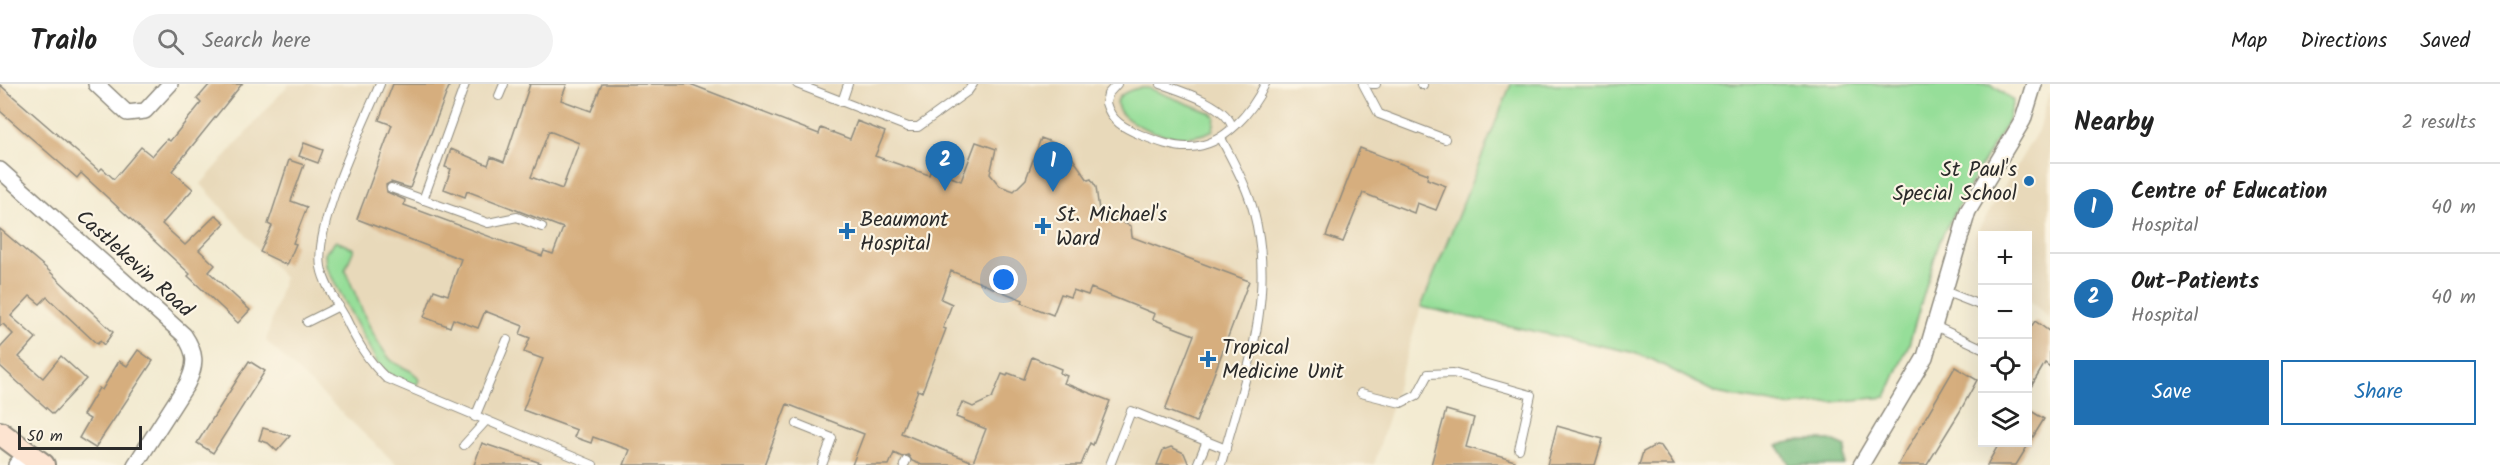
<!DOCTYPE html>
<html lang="en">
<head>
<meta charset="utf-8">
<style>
	:root { --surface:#fff; --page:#f2f2f2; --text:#222; --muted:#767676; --line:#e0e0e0; --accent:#1f6fb2 }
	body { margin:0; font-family:Kalam,sans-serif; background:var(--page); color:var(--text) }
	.controls { position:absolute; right:18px; bottom:18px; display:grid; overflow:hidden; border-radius:0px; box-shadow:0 6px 24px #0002 }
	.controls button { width:54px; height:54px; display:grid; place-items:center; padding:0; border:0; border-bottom:2px solid var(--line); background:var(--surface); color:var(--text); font:30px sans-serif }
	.scale { position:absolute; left:18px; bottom:15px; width:124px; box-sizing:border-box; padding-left:6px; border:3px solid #2b2b2b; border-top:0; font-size:16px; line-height:21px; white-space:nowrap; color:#2b2b2b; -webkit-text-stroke:4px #fcf5e5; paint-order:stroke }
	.you { position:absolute; left:1004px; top:196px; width:21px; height:21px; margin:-15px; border:4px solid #fff; border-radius:50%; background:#1a73e8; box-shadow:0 0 0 9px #1a73e833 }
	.badge { display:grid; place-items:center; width:39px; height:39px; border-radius:50%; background:var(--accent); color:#fff; font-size:20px; font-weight:700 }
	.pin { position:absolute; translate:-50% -50px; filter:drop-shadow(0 2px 3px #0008) }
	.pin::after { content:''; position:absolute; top:32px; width:21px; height:18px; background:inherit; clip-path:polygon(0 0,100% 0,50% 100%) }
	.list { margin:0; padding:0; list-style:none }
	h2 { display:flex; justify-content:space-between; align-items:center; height:78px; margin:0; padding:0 24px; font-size:26px }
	h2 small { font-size:20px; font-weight:400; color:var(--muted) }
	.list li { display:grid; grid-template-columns:39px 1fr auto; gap:18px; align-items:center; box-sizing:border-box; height:90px; padding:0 24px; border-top:2px solid var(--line) }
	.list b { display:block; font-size:22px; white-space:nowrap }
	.list p { margin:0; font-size:20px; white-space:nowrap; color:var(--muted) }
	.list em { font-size:20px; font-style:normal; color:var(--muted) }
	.actions { display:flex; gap:12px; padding:18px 24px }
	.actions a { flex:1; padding:14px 0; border:2px solid var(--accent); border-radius:0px; text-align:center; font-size:21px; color:var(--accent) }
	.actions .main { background:var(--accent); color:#fff }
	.icon { flex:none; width:33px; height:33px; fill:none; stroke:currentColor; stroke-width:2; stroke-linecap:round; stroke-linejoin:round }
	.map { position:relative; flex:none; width:2050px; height:381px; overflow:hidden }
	header { display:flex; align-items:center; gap:36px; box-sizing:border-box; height:84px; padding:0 30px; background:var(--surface); border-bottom:2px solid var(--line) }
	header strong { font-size:28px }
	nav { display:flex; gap:33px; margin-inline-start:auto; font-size:21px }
	.search { width:420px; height:54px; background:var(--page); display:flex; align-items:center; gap:15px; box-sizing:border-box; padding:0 21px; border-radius:33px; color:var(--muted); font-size:22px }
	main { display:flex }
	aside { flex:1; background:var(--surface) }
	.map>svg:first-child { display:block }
	.built { fill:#e8d9ba }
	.green { fill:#96de99; stroke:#608462; stroke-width:1.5 }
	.forest { fill:#78bd81; stroke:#527456; stroke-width:1.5 }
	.building { fill:#d6ae7e; fill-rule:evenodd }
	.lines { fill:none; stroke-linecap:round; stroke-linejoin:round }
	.lane-casing { stroke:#8f8b7e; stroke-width:10 }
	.street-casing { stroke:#8f8b7e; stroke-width:18 }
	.secondary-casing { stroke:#8f8b7e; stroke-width:26 }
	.lane { stroke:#fff; stroke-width:8 }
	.street { stroke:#fff; stroke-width:15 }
	.secondary { stroke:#fde4d1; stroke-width:22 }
	.poi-dot { fill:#1f6fb2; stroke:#fcf5e5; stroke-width:2 }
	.labels { text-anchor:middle; stroke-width:4.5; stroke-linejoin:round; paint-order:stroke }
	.poi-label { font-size:21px; fill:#2b2b2b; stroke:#fcf5e5; text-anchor:start }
	.street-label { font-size:21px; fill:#2b2b2b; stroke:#fcf5e5 }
</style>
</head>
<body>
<header>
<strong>Trailo</strong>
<div class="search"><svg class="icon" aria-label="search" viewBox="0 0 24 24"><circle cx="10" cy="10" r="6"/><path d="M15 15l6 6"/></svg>Search here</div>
<nav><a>Map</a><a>Directions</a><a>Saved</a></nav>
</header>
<main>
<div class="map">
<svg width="2050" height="381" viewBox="0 0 2050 381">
	<rect width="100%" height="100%" fill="#fcf5e5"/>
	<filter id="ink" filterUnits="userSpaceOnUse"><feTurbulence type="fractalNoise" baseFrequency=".0167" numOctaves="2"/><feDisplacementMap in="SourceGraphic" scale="12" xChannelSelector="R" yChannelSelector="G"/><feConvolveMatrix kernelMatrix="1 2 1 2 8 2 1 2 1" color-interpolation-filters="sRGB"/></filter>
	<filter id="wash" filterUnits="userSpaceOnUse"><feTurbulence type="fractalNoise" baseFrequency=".008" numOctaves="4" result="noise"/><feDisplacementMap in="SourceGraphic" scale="24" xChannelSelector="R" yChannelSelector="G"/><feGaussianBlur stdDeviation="1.35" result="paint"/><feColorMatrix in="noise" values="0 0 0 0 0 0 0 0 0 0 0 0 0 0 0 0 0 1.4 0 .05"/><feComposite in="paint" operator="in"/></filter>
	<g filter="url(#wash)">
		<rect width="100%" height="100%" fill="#f3ebd2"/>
		<g class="built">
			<polygon points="289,0 1511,0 1421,223 1374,381 397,381 266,257 284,194 201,100"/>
			<polygon points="2050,5 2050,235 2028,215 2028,152 1982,152 1982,176 1977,170 1975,151 2040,43"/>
		</g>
		<g class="green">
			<polygon points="1511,0 1991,0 2013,17 2007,39 1975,91 1940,156 1909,260 1886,313 1788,322 1716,309 1653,276 1631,268 1421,223"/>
			<path d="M1139,4H1148L1211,29L1215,33L1213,46C1168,71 1075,18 1139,4Z"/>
			<path d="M336,157L354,165L345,186C358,214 369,250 390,275C398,284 414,284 419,296L416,302L395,295L378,280L326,182L325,169Z"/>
		</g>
		<polygon class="forest" points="1800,356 1830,356 1846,363 1844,381 1790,381 1777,361"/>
		<g id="blocks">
			<g class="building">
				<polygon points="210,0 242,0 172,87 193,105 162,140 185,161 216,131 225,139 199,166 215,181 209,188 250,226 238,239 188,192 190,190 81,89 77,94 0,27 0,1 99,87 102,84 114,95 141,63 152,72 167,55 170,57 201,19 197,15"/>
				<path d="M393,0H450L410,104L391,98L386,101L387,108L405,116L404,121L542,172L544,167L553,170L563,144L467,107L465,113L444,105L451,85L445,83L451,65L488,81L491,73L504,78L530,0H567L561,16L591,27L602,0H690L819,50L821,44L850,55L857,37L885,48L875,72L929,91L931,85L961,97L976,58L982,60L996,65L990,90L1000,102L1014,107L1026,95L1041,54L1054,59L1071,72L1088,96L1091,95L1096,103L1099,126L1122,134L1123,139L1131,142L1132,153L1249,197L1196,338L1165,326L1194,251L1153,235L1155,230L1091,204L1088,211L1073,206L1070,213L1061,210L1053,231L1022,219L1023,216L951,187L941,215L952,220L943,244L946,245L922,308L918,306L901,349L973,378L986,345L956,333L962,318L973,323L992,314L1002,290L1007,292L1008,289L1024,295L1032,273L1061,285L1060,289L1067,292L1064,299L1110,317L1093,361L1090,359L1081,381H922L912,377L908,371L902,373L894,369L889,381H852L864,350L787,320L764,381H624L630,366L593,353L591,359L574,353L577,346L523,326L543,275L524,268L530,254L520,250L523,242L485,227L478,244L453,235L450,243L424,233L434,206L448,211L461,175L357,135L392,41L379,36ZM549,47L579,59L562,105L531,93Z"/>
				<polygon points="304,59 323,66 318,79 299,72"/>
				<polygon points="1360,64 1428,90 1427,95 1446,102 1436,126 1417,119 1414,129 1363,109 1343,158 1326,152"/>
				<polygon points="289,76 304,81 291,117 307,123 293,159 296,160 287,181 260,168 272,142 268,140"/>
				<polygon points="0,145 46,184 113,248 104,261 100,257 97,260 47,213 40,220 30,212 11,232 36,254 19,273 43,294 61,272 86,295 53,330 0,282 0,264 13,250 3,240 0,242"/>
				<polygon points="2035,237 2050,248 2050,283 2045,279 2028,308 2028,247"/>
				<polygon points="138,266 153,277 95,364 79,354 90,335 83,331 99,304 102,306 119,277 127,282"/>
				<polygon points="249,277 265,287 213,369 197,359"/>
				<polygon points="1955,283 1977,296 1959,329 1927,381 1898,381"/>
				<polygon points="2028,325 2044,335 2016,381 1987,381 2000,358 2028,358"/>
				<polygon points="1446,326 1474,334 1466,363 1515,377 1514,381 1431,381"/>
				<polygon points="1557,342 1603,355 1595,381 1547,381"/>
				<polygon points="263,344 290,352 277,367 268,359 259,356"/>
				<polygon points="482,359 541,379 540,381 474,381"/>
				<polygon points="1656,361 1661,362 1674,381 1639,381 1643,368"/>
				<polygon points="1171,363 1184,369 1189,381 1157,381 1163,366"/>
			</g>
		</g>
	</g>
	<g filter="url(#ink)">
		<use href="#blocks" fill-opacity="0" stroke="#8f8b7e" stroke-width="1.5"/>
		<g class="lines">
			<defs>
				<g id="lane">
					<path d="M380,0C362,43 314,140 321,183C324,200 337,219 345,233C356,256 367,276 386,294L593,381"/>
					<polyline points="797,0 908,43 918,43 968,7 973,0"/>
					<path d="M1117,0L1108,10L1106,19C1111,37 1124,44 1141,51C1156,57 1174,64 1190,63C1224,62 1252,28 1265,0"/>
					<path d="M1161,0C1181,7 1227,21 1232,43"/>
					<polyline points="1363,0 1379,30 1445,55"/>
					<polyline points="1372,0 1376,0"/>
					<polyline points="1421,0 1423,1"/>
					<polyline points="499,12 504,0"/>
					<polyline points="842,18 848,0"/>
					<path d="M1221,54C1233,78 1247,102 1254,129C1277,216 1243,298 1221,381"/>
					<polyline points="391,104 488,139 517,133 542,143"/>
					<polyline points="423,116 465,0"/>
					<polyline points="1944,207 1982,222"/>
					<polyline points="307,238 339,222"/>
					<polyline points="1935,242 1982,264"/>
					<polyline points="1361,309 1401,319 1417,311 1428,290 1453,289 1531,311 1519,365"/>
					<polyline points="475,333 507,256"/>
					<polyline points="797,340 832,354 822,381"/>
					<polyline points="464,361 485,338"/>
					<polyline points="904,381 906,377"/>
					<polyline points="1110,381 1131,327 1226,365"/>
					<polyline points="1197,381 1207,357"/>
				</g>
				<g id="street">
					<polyline points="96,0 127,29 145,27 170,0"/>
					<path d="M0,86L184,251C196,269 197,280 187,300L135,381"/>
					<polyline points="16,381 27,369"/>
					<polyline points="1861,381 1925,273 1968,127 2023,36 2034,0"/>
				</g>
				<polyline id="secondary" points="0,349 43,381"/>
			</defs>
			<use href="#lane" class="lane-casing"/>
			<use href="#street" class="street-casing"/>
			<use href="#secondary" class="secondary-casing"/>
			<use href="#lane" class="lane"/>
			<use href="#street" class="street"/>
			<use href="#secondary" class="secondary"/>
		</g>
	</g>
	<g class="poi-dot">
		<circle cx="2029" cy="97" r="6"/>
		<path d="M1040 133h6v6h6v6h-6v6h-6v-6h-6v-6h6z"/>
		<path d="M844 138h6v6h6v6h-6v6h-6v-6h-6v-6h6z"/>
		<path d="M1205 266h6v6h6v6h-6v6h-6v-6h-6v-6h6z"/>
	</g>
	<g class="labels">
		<g class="poi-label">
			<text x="2017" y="92" text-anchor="end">St Paul's<tspan x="2017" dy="24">Special School</tspan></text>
			<text x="1056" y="137">St. Michael's<tspan x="1056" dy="24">Ward</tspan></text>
			<text x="860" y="142">Beaumont<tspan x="860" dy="24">Hospital</tspan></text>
			<text x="1222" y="270">Tropical<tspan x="1222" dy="24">Medicine Unit</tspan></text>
		</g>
		<g class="street-label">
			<text transform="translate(135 179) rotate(42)" y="7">Castlekevin Road</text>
		</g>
	</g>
</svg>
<div class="controls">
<button>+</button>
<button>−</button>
<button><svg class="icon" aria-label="locate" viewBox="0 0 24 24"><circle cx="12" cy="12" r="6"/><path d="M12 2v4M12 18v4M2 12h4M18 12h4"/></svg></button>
<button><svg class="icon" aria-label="layers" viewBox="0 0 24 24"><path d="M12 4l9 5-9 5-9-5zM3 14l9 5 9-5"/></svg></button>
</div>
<div class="scale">50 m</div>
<div class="you"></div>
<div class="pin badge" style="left:1053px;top:108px">1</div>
<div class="pin badge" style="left:945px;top:107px">2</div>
</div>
<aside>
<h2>Nearby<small>2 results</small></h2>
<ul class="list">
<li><span class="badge">1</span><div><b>Centre of Education</b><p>Hospital</p></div><em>40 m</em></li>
<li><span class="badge">2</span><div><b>Out-Patients</b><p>Hospital</p></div><em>40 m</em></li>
</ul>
<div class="actions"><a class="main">Save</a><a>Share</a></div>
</aside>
</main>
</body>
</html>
